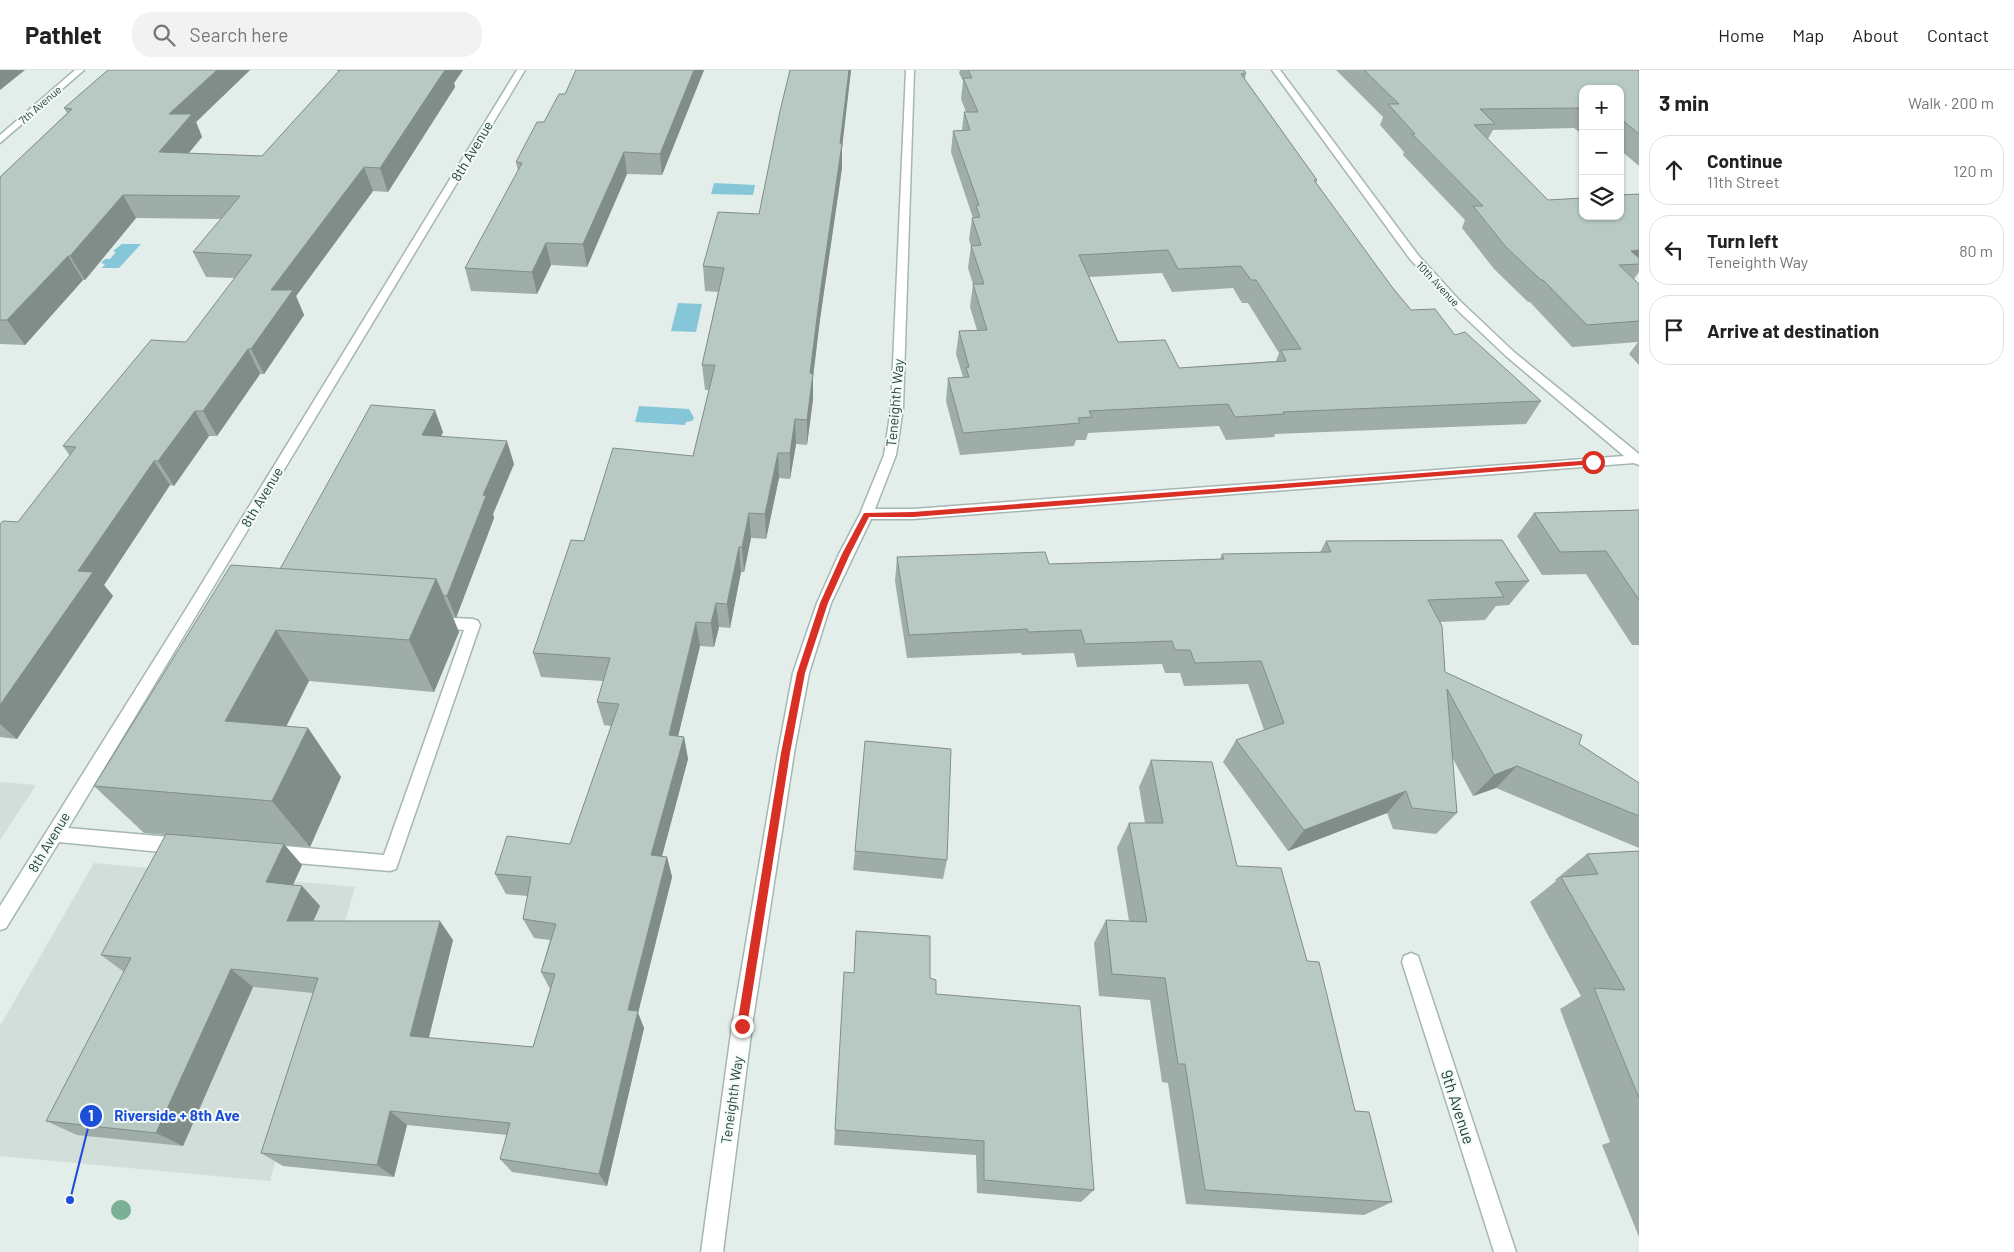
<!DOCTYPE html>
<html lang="en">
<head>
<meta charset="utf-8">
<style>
	:root { --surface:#fff; --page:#f2f2f2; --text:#222; --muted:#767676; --line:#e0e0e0 }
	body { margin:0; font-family:Barlow,sans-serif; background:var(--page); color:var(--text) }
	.controls { position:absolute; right:15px; top:15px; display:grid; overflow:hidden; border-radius:10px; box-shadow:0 1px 4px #0004 }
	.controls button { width:45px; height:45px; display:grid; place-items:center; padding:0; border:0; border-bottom:1px solid var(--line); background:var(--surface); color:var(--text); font:25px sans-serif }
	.stop { position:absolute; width:15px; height:15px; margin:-11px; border:4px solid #d93025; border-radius:50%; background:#fff }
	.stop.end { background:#d93025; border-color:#fff; box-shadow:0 1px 5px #0008 }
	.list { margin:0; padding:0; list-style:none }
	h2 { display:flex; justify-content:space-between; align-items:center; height:65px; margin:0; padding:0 20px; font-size:21px }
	h2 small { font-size:16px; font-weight:400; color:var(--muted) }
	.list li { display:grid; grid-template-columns:32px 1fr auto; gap:15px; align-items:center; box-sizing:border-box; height:70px; margin:0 10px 10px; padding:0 10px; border:1px solid var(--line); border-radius:20px }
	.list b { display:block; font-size:19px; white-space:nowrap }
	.list p { margin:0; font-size:16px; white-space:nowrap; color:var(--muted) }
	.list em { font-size:16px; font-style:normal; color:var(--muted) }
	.icon { flex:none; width:28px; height:28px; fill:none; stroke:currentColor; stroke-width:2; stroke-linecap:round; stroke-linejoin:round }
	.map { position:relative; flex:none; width:1639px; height:1182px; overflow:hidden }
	header { display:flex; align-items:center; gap:30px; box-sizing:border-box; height:70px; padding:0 25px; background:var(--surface); border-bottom:1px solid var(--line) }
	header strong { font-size:24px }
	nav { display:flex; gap:28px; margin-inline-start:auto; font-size:18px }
	.search { width:350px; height:45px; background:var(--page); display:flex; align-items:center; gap:12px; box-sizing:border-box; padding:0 18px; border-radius:20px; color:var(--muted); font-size:19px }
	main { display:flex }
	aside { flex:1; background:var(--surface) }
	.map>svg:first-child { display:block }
	.built { fill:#d1ded9 }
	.water { fill:#85c7d9 }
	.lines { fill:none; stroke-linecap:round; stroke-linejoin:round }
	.minor-casing { stroke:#a5b7b2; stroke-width:3 }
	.minor { fill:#fff; fill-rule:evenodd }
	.tree { fill:#7bb094 }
	.wall { fill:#9eada8; fill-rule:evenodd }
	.shaded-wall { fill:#818d88 }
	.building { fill:#b8c9c3; stroke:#818d88; fill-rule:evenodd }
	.route { fill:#d93025 }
	.labels { text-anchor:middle; stroke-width:4; stroke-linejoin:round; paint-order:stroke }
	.far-street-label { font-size:11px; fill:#20423b; stroke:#f4faf7 }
	.street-label { font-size:14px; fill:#20423b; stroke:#f4faf7 }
	.near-street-label { font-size:16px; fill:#20423b; stroke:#f4faf7 }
	.leader { fill:none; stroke:#1d4ed8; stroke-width:2 }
	.callout-dot { fill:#1d4ed8; stroke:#f4faf7; stroke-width:2 }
	.mark-label { font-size:15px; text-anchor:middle; font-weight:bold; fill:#fff }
	.callout-label { font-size:15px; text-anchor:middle; font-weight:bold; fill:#1d4ed8; stroke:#f4faf7; stroke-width:4; stroke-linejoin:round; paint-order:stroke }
</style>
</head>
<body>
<header>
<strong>Pathlet</strong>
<div class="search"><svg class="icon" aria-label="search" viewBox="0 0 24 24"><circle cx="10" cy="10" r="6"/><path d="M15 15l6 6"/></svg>Search here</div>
<nav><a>Home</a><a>Map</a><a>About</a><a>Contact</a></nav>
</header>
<main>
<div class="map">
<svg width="1639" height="1182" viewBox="0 0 1639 1182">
	<rect width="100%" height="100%" fill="#e3eeea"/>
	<g class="built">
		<polygon points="0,712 36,715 0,770"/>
		<polygon points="94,793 355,817 270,1111 0,1086 0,956"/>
	</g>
	<g class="water">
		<polygon points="714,113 755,115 753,125 711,124"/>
		<polygon points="122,174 141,174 119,198 102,198 105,194 101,193 105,189 110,189 116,182 113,181"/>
		<polygon points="678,233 702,234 696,262 671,261"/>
		<polygon points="639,336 689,339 694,348 692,351 686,352 685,355 635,352"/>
	</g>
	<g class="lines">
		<defs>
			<g id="minor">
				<polygon points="75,0 84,0 0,73 0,65"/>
				<polygon points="517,0 525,0 68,758 181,768 187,771 190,776 187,781 181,784 59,772 6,858 0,860 0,836 188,536"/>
				<polygon points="906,0 914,0 903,338 896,385 875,439 913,439 1624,386 1506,286 1452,235 1410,189 1272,0 1280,0 1418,185 1460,231 1514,282 1639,384 1639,395 1634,393 913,449 871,449 831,533 809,603 794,683 752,956 723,1182 701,1182 732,956 778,683 793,603 817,533 839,484 860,444 884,385 891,338"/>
				<polygon points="437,547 473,549 478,551 480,555 396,799 390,801 273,791 267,788 264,783 267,778 273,775 384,785 464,560 432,557 430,553 432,549"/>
				<polygon points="1411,883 1418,886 1420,892 1516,1182 1494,1182 1402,892 1404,886"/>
			</g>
		</defs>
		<use href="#minor" class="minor-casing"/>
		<use href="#minor" class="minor"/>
	</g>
	<circle class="tree" cx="121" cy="1140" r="10"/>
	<g class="wall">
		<polygon points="108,0 250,0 196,52 202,67 189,83 262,86 338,2 337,0 463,0 454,13 455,17 388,122 373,121 296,226 304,245 264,304 260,304 217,366 209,366 174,416 170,415 104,515 113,526 17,669 0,667 0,454 18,452 70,386 63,376 186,272 235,208 206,207 193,182 221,149 136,148 85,210 83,210 25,275 0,274 0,107 67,43 64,38"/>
		<polygon points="704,0 662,105 627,104 587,197 551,195 537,224 471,221 465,198 518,101 516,92 544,52 565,24"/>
		<polygon points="790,0 851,0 842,78 842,98 820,249 813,307 813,329 807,375 796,374 790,409 779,408 766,469 751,468 744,502 741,502 730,558 719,557 714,577 700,576 678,666 684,667 688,689 662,786 667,787 672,807 638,943 644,958 607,1116 512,1102 500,1089 507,1065 407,1055 394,1107 283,1096 261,1083 313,923 253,917 183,1076 77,1065 46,1051 124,902 101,885 166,765 144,763 94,716 280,499 443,362 441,367 514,394 493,444 494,448 456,548 453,547 459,562 434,622 309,611 286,657 308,658 341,707 310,777 284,775 302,795 293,815 302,816 320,836 313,851 453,870 429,968 533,977 550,919 541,902 550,870 534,868 523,849 528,826 506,824 495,804 570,774 611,656 604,655 597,632 603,611 541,607 533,583 584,471 693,386 709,320 705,320 702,295 718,222 705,221 703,196 759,144"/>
		<path d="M960,0H1244L1246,3L1245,9L1317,110L1316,113L1392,217L1411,240L1455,265L1541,331L1526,354L1275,364L1274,367L1226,370L1219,356L1088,363L1086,370H1076L1074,376L960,385L946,331L948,308L963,307L956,284L959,261L977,260L970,237L973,214L968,198L971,176L969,170L972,148H973L951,82L953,61L962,60L964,42H966L961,29L963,11L959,3ZM1162,203L1172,222L1233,218L1242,233H1248L1279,283L1276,291L1179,298L1118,272L1089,207Z"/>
		<polygon points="1336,0 1639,0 1639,96 1620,80 1620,19 1583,19 1583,65 1574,58 1493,60 1488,69 1548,130 1639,124 1639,202 1634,209 1639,214 1639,295 1629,284 1638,272 1572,277 1530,232 1528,232 1494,199 1462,158 1465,150 1403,85 1404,82 1380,55 1383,47"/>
		<polygon points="1639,440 1639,575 1632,575 1586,504 1542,505 1517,466 1534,443"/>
		<polygon points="1326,471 1529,511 1509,535 1496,536 1485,550 1440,552 1445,602 1579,674 1639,713 1639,778 1496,718 1473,726 1452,687 1457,743 1436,764 1393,759 1387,743 1288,781 1223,692 1236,670 1264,660 1248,614 1184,616 1180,603 1165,603 1162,594 1077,597 1074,583 1022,585 1021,583 907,588 895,511 897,487 1049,494 1220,489 1222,484 1320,482"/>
		<polygon points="1151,690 1237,796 1307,891 1355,1041 1392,1132 1364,1145 1186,1134 1168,1013 1162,1012 1150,930 1099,926 1094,873 1106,850 1129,851 1117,778 1129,753 1145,753 1139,717"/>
		<polygon points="855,781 947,790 943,809 853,800"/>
		<polygon points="1639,781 1639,1167 1602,1075 1610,1072 1560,939 1581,926 1530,832 1556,811 1555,810 1587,784"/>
		<polygon points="930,908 936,924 1094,1120 1081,1132 977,1123 976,1085 834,1075 835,1060"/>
	</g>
	<g class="shaded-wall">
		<polygon points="0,0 25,0 0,20"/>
		<polygon points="217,0 250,0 196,52 202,67 170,105 159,82 169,44"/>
		<polygon points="445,0 463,0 454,13 455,17 388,122 380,98"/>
		<polygon points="694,0 704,0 662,105 660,84"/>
		<polygon points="849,0 851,0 842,78 842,98 820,249 813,307 813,329 807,375 807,350 810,303 840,73"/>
		<polygon points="624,82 627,104 587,197 583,174"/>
		<polygon points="364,97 373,121 296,226 304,245 264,304 251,279 271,220"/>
		<polygon points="123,125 136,148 85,210 70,186"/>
		<polygon points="546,173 551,195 537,224 532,202"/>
		<polygon points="1639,180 1639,194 1631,181"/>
		<polygon points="68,186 83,210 25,275 7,250"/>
		<polygon points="248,279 260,304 217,366 203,341"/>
		<polygon points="435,340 443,362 430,388 422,365"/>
		<polygon points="195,341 209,366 174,416 158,391"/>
		<polygon points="795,349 796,374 790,409 790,383"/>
		<polygon points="507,371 514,394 493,444 494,448 456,548 447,526 483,425"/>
		<polygon points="778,383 779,408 766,469 765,444"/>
		<polygon points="154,391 170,415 104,515 113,526 17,669 0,654 0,635 78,501"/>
		<polygon points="749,443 751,468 744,502 742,477"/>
		<polygon points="739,477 741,502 730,558 727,534"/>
		<polygon points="436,509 459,562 434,622 409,570"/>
		<polygon points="716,533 719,557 714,577 711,553"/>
		<polygon points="696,552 700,576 673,687 669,665"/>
		<polygon points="276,560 309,611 264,700 225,651"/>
		<polygon points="308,658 341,707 310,777 272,731"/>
		<polygon points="684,667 688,689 657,805 651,785"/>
		<polygon points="1517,696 1496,718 1473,726 1494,705"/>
		<polygon points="1406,721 1387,743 1288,781 1304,760"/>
		<polygon points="284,774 302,795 285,832 266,812"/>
		<polygon points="667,787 672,807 638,943 644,958 607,1116 599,1104 628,940"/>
		<polygon points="302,816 320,836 305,870 287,851"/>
		<polygon points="440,851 453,870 425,982 410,966"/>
		<polygon points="231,899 253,917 183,1076 156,1063"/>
		<polygon points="390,1041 407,1055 394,1107 377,1095"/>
	</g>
	<g class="building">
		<polygon points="108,0 217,0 169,44 192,44 159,82 262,86 340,0 445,0 380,98 364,97 271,220 293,220 251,279 248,279 203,341 195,341 158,391 154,391 78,501 93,502 0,635 0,454 3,451 18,452 76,377 63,376 151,270 186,272 252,185 193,182 240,126 123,125 70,186 68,186 7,250 0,250 0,107 72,39 64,38"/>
		<polygon points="576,0 694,0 660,84 624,82 583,174 546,173 532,202 465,198 522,93 516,92 537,52 544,52 559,24 565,24"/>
		<polygon points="790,0 849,0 840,73 842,74 820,224 810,303 813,304 807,350 795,349 790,383 778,383 765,444 749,443 742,477 739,477 727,534 716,533 711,553 696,552 669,665 684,667 651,785 667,787 628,940 638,941 599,1104 500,1089 510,1053 390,1041 377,1095 261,1083 318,908 231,899 156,1063 46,1051 131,888 101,885 166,764 284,774 266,812 302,816 287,851 440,851 410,966 533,977 555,904 541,902 556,854 523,849 531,807 495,804 507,766 570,774 619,634 597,632 610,588 533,583 571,470 584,471 613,378 693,386 715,295 702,295 724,198 703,196 718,142 759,144 780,41"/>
		<path d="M968,0H1244L1246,3L1241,4L1317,110H1314L1392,217L1411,240L1435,239L1455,265L1465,262L1541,331L1283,342L1284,344L1235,347L1228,334L1089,341L1092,347L1078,348L1080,353L963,363L948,308L969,307L966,298L969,297L959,261L987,260L973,214H984L971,176L981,175L972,148L980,147L976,136L979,135L953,61L970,60L964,42H978L963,8H972ZM1168,180L1178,199L1241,196L1251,210H1256L1301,279L1281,280L1286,291L1179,298L1165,270L1118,272L1079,185Z"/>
		<polygon points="1364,0 1639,0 1639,64 1620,48 1620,19 1583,19 1583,38 1480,39 1495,54 1474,55 1548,130 1583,128 1583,146 1620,146 1620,125 1639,124 1639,180 1631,181 1639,188 1639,194 1619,195 1639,214 1639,251 1587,255 1543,210 1541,210 1506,177 1473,136 1483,136 1412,64 1415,64 1388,34 1399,34"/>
		<polygon points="371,335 435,340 422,365 507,371 483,425 486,426 447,526 443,525 436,509 280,499"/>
		<polygon points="1639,440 1639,530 1606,481 1560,482 1534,443"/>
		<polygon points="1502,470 1529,511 1495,512 1504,527 1428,530 1442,556 1445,602 1582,665 1579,674 1639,713 1639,746 1517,696 1494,705 1447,619 1457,743 1412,738 1406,721 1304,760 1236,670 1284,653 1261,591 1195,593 1190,580 1175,580 1172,571 1085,574 1081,560 1028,562 1027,559 909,565 897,487 1045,482 1049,494 1224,489 1222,484 1331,482 1326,471"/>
		<polygon points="231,495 436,509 409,570 276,560 225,651 308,658 272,731 94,716"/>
		<polygon points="865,671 951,679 947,790 855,781"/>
		<polygon points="1151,690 1212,692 1237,796 1281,798 1307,891 1319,892 1355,1041 1369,1042 1392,1132 1205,1120 1185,994 1178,994 1165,908 1112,904 1106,850 1147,852 1129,753 1163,753"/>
		<polygon points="1639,781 1639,1028 1594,918 1625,920 1561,807 1598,804 1587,784"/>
		<polygon points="856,861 930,866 930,908 936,910 936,924 1080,936 1094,1120 984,1110 984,1071 835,1060 844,902 854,903"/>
	</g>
	<polygon class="route" points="1593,390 1596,392 1595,394 913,447 869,447 850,484 828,533 805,603 790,683 747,956 746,959 742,961 739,959 737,956 781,683 797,603 820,533 842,484 864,443 913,442"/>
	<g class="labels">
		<g class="far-street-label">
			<text transform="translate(40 35) rotate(-41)" y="4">7th Avenue</text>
			<text transform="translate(1438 214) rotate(47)" y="4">10th Avenue</text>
		</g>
		<g class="street-label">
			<text transform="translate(472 81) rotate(-59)" y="5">8th Avenue</text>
			<text transform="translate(895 333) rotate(-85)" y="5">Teneighth Way</text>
			<text transform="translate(262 427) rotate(-59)" y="5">8th Avenue</text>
			<text transform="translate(49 772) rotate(-59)" y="5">8th Avenue</text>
			<text transform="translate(732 1030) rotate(-82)" y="5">Teneighth Way</text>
		</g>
		<g class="near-street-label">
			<text transform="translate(1458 1037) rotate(72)" y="6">9th Avenue</text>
		</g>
	</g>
	<path class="leader" d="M70 1130L91 1046"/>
	<g class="callout-dot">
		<circle cx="70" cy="1130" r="5"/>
		<circle cx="91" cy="1046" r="12"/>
	</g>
	<g class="mark-label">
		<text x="91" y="1051">1</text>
	</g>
	<g class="callout-label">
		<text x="177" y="1051">Riverside + 8th Ave</text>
	</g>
</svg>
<div class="controls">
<button>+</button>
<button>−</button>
<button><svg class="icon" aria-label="layers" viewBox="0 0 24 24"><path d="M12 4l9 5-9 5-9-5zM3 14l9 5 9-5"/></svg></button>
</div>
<div class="stop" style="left:1593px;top:392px"></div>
<div class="stop end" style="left:742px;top:956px"></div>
</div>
<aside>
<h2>3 min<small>Walk · 200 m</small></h2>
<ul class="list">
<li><svg class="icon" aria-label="ahead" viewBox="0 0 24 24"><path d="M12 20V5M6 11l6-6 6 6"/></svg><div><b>Continue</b><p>11th Street</p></div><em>120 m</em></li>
<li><svg class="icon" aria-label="left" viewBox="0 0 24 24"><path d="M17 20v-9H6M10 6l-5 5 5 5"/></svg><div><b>Turn left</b><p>Teneighth Way</p></div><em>80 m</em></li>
<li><svg class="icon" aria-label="arrive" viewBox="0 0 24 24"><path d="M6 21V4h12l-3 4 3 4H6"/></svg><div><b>Arrive at destination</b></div></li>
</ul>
</aside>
</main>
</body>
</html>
